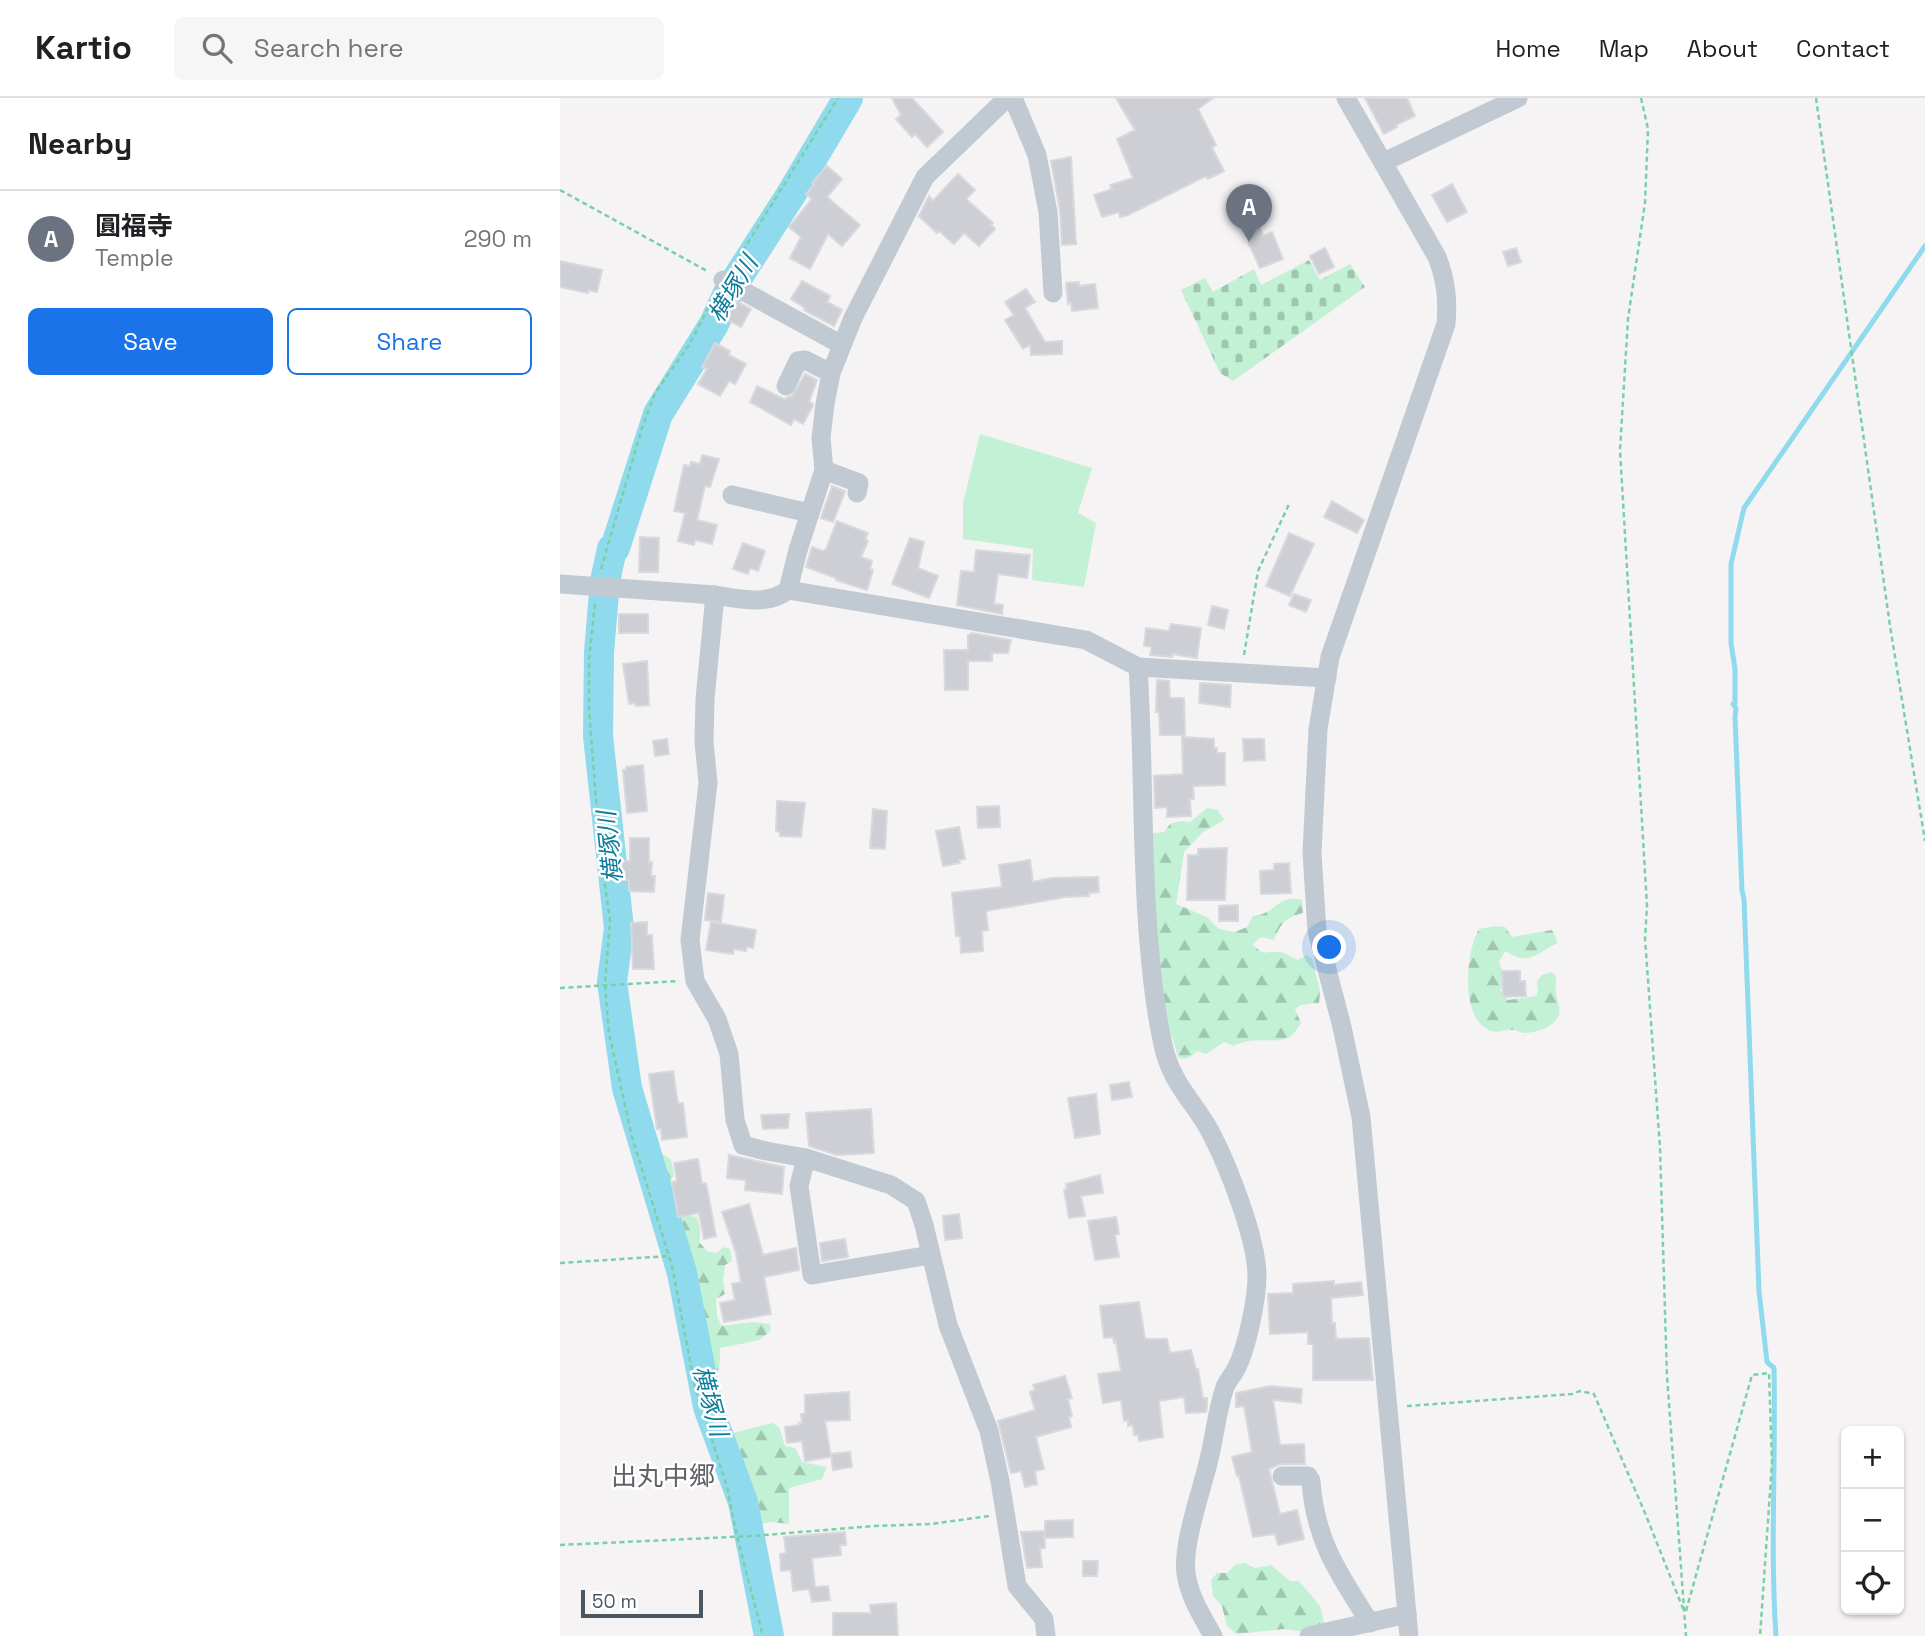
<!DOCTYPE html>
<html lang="en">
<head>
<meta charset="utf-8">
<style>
	:root { --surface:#fff; --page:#f6f6f6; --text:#202124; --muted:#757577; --line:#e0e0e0; --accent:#1a73e8 }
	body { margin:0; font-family:"Space Grotesk","Noto Sans JP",sans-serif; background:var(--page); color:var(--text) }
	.controls { position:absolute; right:21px; bottom:21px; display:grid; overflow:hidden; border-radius:10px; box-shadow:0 2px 5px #0004 }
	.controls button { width:63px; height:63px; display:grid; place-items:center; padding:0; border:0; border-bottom:2px solid var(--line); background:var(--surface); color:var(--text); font:35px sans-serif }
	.scale { position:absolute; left:21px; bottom:18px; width:122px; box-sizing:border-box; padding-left:7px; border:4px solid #4a5661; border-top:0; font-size:19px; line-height:24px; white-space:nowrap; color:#4a5661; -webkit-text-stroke:5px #fff; paint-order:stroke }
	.you { position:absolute; left:770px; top:850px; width:24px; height:24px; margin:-18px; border:5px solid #fff; border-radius:50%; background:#1a73e8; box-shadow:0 0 0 10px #1a73e833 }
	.badge { display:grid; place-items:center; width:46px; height:46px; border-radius:50%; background:var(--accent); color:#fff; font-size:23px; font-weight:700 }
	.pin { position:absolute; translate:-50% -58px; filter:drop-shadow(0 2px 4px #0008) }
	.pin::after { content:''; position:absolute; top:37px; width:24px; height:21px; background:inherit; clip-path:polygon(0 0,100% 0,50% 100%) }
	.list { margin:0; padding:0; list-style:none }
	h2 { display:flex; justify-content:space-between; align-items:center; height:91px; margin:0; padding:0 28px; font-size:30px }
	h2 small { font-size:23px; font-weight:400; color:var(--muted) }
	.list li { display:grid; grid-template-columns:46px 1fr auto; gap:21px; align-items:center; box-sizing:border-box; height:98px; padding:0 28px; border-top:2px solid var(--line) }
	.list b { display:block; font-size:26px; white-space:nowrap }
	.list p { margin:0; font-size:23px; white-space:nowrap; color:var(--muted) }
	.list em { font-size:23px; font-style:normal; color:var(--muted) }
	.actions { display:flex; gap:14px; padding:21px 28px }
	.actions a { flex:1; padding:16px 0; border:2px solid var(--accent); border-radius:10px; text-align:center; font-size:24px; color:var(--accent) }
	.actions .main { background:var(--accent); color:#fff }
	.icon { flex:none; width:38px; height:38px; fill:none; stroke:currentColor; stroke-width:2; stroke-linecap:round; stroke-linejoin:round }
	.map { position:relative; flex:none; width:1365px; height:1538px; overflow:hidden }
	header { display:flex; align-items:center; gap:42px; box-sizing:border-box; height:98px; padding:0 35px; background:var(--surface); border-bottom:2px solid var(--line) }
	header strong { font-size:33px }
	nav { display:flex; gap:38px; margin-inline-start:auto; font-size:24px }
	.search { width:490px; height:63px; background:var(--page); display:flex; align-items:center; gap:18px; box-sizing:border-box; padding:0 24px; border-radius:10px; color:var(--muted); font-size:26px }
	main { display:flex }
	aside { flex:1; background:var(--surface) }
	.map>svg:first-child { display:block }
	.green { fill:#c3f1d5 }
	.forest { fill:url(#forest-firs) }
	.cemetery { fill:url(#cemetery-stones) }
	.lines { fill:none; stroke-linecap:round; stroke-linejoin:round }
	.stream { stroke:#90daee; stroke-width:5 }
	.river { stroke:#90daee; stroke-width:30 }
	.building { fill:#cdcfd5; stroke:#d7d9de; stroke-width:2 }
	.path { stroke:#7ad0a6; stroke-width:2.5; stroke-dasharray:5 3.5; stroke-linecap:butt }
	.minor { stroke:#c1cad2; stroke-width:19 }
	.labels { text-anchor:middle; stroke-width:5; stroke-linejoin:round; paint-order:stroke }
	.water-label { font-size:24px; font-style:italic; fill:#0c7c9b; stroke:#fff }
	.quarter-label { font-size:26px; fill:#5f6368; stroke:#fff }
</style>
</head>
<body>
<header>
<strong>Kartio</strong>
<div class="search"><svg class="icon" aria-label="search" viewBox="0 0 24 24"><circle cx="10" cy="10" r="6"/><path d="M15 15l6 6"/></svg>Search here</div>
<nav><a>Home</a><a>Map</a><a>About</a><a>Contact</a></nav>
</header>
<main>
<aside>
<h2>Nearby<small></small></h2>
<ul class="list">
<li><span class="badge" style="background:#6b7280">A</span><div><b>圓福寺</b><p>Temple</p></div><em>290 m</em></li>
</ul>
<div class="actions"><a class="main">Save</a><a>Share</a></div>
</aside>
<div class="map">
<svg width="1365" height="1538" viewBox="0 0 1365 1538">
	<defs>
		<pattern id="forest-firs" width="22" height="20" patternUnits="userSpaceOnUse" patternTransform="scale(1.75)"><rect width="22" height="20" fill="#c3f1d5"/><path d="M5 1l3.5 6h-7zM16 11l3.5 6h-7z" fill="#a0c6b0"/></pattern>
		<pattern id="cemetery-stones" width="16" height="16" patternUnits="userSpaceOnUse" patternTransform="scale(1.75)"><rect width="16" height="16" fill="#c3f1d5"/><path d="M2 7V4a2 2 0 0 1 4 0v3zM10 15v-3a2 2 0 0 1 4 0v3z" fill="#a0c6b0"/></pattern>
	</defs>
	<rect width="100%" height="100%" fill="#f5f3f3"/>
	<polygon class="green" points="420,336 532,370 518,415 536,425 524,489 472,482 473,451 403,441 403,405"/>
	<g class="forest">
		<path d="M647,710L658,712L664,722L643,734L624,754L616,806L647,819L659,831L675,834L687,829L693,818C718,815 717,796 742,802L743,815C726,819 720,826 714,842L701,839L693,846C704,860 707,852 720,854C725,855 732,859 737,862L747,857L752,860L760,893L759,905L741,907L735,911L741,925C738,929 734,936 730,939C717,947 693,937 674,948L664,944L646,956L637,953C631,959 626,963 618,959L613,941L607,931L593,839L590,736L604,734L610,726L621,723L630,724Z"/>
		<path d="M935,828L945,829L952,839L992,832L998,845C976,855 969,869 945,853L939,864L945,879L940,892L948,902L976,898L978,893L977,883L982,877L992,874L996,879C996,885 995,891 996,896C997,905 1003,912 997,921C991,930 974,935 963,935C960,934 956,932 953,932C943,931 936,937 927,931C900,916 906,853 919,831Z"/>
		<path d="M92,1056H103L111,1062L114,1076L110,1086L115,1116L137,1119L140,1129V1145L147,1153L156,1155L164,1149L170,1151L172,1163L165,1167L163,1183L165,1196L156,1201L157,1219L162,1228L192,1224L210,1226L211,1232L200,1242L160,1250C161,1263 158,1272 156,1285C155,1302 167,1320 173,1335L212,1325L219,1329L225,1348L235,1350L242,1364L267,1369L262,1381L229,1390V1426L212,1424L198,1426L182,1418L169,1375L172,1357L150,1301L133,1190L129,1174L111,1152L103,1137L101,1119L86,1074L85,1067Z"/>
		<polygon points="685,1465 695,1470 711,1467 730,1483 739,1483 760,1508 764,1525 746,1534 724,1531 676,1536 667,1528 662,1508 653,1498 651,1482 657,1475 667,1475 675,1467"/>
	</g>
	<polygon class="cemetery" points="749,162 760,182 790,166 805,189 673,283 660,275 621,192 645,180 653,194 694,171 701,187"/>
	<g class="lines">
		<path class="stream" d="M1216,1538C1210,1450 1216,1359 1214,1270L1207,1264L1199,1193L1184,801L1182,793L1175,619L1176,610L1173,606L1175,605V571L1171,545V466L1184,410L1365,148"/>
		<polyline class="river" points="209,1538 183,1404 148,1309 122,1175 67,990 52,884 59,830 38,638 39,554 45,483 52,451 55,450 98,316 154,226 169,193 230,98 288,0"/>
	</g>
	<g class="building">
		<polygon points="332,0 352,0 383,34 367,49 355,36 352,39 336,21 341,17"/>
		<polygon points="556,0 653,0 638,11 656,47 652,50 664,73 648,81 646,78 568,117 560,119 559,114 542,119 534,97 552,91 550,87 573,80 557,41 575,32"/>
		<polygon points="805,0 847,0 855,18 836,27 837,29 824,36"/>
		<polygon points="511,59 516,146 502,147 500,112 491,63"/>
		<polygon points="267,68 282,81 267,99 300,127 282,148 268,136 250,171 230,160 241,139 229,129 252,101 246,96 254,87 252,85"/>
		<polygon points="398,76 415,92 406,101 433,125 431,127 435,131 419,148 404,135 394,146 379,133 377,135 359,118 369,98 373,103"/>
		<polygon points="892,86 907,114 887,124 872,97"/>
		<polygon points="699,127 703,138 712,134 723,161 700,170 688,144 691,142 687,132"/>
		<polygon points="765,150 774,169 759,176 750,158"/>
		<polygon points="956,150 961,164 948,168 943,154"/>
		<polygon points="0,163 42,172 37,194 28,192 28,195 0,189"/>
		<polygon points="242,183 270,198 267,204 282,212 274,228 244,212 245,210 231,201"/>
		<polygon points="519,184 519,188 535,186 538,210 512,213 511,205 508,206 506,185"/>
		<polygon points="466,191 475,204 465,210 485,244 502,243 502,256 471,257 470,247 463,251 445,222 454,217 445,204"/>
		<polygon points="176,203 191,211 181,229 166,221"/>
		<polygon points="155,245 170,253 169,257 186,266 175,286 169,283 160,298 138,286 147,271 142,269"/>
		<polygon points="245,276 257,282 249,304 253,306 252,309 243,326 234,321 231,327 190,304 197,288 224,301 232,298"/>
		<polygon points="142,357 159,361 150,389 145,388 137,422 157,427 152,446 135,442 134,447 118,443 125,415 114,413 124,367 130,368 131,364 140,366"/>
		<polygon points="272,388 285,393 273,424 261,420"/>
		<polygon points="772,403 804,422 797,435 764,419"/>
		<polygon points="277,423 308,435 305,441 308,443 301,459 312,463 310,471 313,472 307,492 276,482 276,480 246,469 252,449 263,453 266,451"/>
		<polygon points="729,435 754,446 730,498 706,488"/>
		<polygon points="80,439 99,440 98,474 79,474"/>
		<polygon points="350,440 364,444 358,470 378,478 369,500 332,486"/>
		<polygon points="183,445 205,453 198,473 190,470 188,476 173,471"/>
		<polygon points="416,452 470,457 467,480 438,476 434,506 443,507 442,516 397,507 401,473 414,474"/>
		<polygon points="734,496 751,502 746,514 729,507"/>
		<polygon points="652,508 668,512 664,531 648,527"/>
		<rect x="59" y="516" width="29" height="19"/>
		<polygon points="611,526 641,530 637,560 612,556 612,559 590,557 592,549 584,548 586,530 609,533"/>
		<polygon points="412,535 451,542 448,555 432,555 432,563 408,563 408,592 385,592 384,552 408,552 408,537"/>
		<polygon points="87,563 89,607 76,608 75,605 69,606 63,566"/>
		<polygon points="597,582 609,583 610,600 624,600 625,637 600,637 599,614 596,614"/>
		<polygon points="640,585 671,587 670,609 639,605"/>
		<polygon points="622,639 654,641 654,650 657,650 657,655 665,655 665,687 633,688 634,701 630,701 631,718 607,719 607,709 595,710 594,678 623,676"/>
		<polygon points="107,641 109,656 95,658 93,643"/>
		<polygon points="683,641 704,641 705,662 684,663"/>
		<polygon points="83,667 87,713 67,715 63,672 66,672 66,669"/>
		<polygon points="217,703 245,705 241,739 220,738 220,734 216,733"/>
		<polygon points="439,708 440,729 418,730 417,709"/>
		<polygon points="313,711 327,713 325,751 310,750"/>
		<polygon points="399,729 405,761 399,762 400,765 383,768 376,733"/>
		<polygon points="70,740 89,740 89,764 92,764 91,778 95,778 94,794 69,793 69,782 62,782 62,763 70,763"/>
		<polygon points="667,750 665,802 627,802 628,757 638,757 638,751"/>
		<polygon points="470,762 473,784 491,780 538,779 539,794 529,795 529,798 506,799 426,813 428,832 422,833 423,853 401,855 400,838 396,838 392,795 442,789 439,767"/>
		<polygon points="729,765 731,795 701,796 700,773 714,772 714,766"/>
		<polygon points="148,795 164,797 161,824 145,822"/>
		<polygon points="678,807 678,823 659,823 659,808"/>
		<polygon points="87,824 87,837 92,837 94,871 73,871 71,825"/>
		<polygon points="151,824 196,832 193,850 187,849 186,853 174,851 173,856 146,852"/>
		<polygon points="942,873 960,873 960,883 965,883 966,898 943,899"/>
		<polygon points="113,973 118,1006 123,1005 127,1039 102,1042 101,1031 97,1031 89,976"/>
		<polygon points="569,984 572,999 552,1002 550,987"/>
		<polygon points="536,996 540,1036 515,1040 508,1000"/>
		<polygon points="311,1011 314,1055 277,1057 249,1048 246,1015"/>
		<polygon points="229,1016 228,1030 203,1031 201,1017"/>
		<polygon points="169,1057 224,1069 222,1096 185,1092 186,1082 167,1080"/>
		<polygon points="138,1061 142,1086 146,1085 156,1138 144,1141 139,1115 118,1119 112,1084 117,1083 114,1065"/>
		<polygon points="540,1077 543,1095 521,1098 525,1118 509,1120 504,1092 507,1091 506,1086"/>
		<polygon points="189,1106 203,1157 236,1150 239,1172 204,1179 211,1216 164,1224 160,1205 175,1202 172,1186 181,1184 176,1155 162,1114"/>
		<polygon points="399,1116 402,1140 385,1142 383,1118"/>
		<polygon points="556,1119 559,1136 555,1137 559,1159 535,1162 528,1123"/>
		<polygon points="285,1141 288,1159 262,1163 260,1145"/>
		<polygon points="774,1183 774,1187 801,1184 803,1197 771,1200 772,1225 775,1225 776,1241 809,1240 813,1282 753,1282 753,1246 748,1246 748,1234 710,1236 708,1196 733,1195 733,1186"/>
		<polygon points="579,1204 585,1241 607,1241 610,1255 631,1252 636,1271 638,1271 643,1300 647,1300 647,1308 646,1314 626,1315 624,1299 599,1303 603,1339 579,1343 578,1337 574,1337 573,1327 568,1328 568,1322 564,1323 561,1302 543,1305 538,1276 561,1273 556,1244 554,1245 553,1239 544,1240 540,1208"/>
		<polygon points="505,1278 512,1300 508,1301 512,1318 509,1319 511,1329 476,1339 484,1371 475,1373 477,1386 465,1389 461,1373 451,1375 438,1323 475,1312 470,1294 475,1292 473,1287"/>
		<polygon points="710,1288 742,1291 741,1305 713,1302 720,1347 744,1346 745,1366 721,1366 709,1371 720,1416 737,1412 744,1441 718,1447 715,1436 693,1439 679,1378 677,1378 672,1359 692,1354 684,1308 676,1309 676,1295"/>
		<polygon points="289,1294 290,1322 265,1323 271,1359 245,1363 242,1343 227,1345 225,1329 240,1327 239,1325 242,1325 241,1316 245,1316 245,1297"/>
		<polygon points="290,1354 292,1369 273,1372 271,1356"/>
		<polygon points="513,1422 513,1439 485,1440 485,1423"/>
		<polygon points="484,1433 485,1450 480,1450 482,1469 467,1470 461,1434"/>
		<polygon points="285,1434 286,1447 280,1447 281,1457 252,1460 255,1489 268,1488 270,1502 252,1504 249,1491 233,1493 231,1472 221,1473 220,1456 226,1455 224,1439"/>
		<polygon points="523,1463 538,1463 537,1478 523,1478"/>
		<polygon points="336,1505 338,1538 273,1538 273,1515 311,1515 310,1507"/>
	</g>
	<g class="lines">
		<g class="path">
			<polyline points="1081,0 1088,31 1085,105 1068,221 1060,352 1087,808 1085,840 1100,1050 1107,1278 1126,1538"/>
			<polyline points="1256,0 1330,528 1365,743"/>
			<polyline points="0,92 147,173"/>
			<polyline points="174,167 278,0"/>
			<polyline points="41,471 82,330 95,295 129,247 154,199"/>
			<polyline points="35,506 29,562 29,611 40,753 50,822 45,887 49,935 72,1039 112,1168 135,1289 167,1389 177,1439 203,1538"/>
			<polyline points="684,557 698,473 730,404"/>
			<polyline points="0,890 119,883"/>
			<polyline points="0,1165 108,1158"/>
			<polyline points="847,1308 1012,1296 1020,1293 1034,1296 1085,1415 1124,1513"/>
			<polyline points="0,1447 193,1438 313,1428 371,1426 429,1418"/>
			<polyline points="1126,1513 1192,1277 1209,1275 1212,1365 1200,1538"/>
		</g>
		<g class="minor">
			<polyline points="453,0 477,57 488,114 493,195"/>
			<path d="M786,0L877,159C886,182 888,201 886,226L770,559L758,631L752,755L757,833L782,929L801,1019L849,1538"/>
			<polyline points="824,64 958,0"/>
			<polyline points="163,182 282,247"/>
			<polyline points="226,288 238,263 245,262 271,275"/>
			<polyline points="264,372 299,385 297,395"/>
			<polyline points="172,397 249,415"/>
			<path d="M0,486L155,497C179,501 208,508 228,492L526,542L578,569C584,661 581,753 589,845C592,882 596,919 605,955C615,990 637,1007 652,1037C669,1070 697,1142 697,1178C697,1201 687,1250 676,1271C673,1277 668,1282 665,1289C657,1312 655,1337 649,1361C642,1392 622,1446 626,1475C629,1498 642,1518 653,1538"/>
			<polyline points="228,492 238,452 264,372 261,340 265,306 271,275 293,220 365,79 447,0"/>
			<polyline points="155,497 145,601 144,644 148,685 130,842 135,883 157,921 169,956 175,1022 183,1047 206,1053 246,1060 331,1087 356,1103 364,1127 388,1227 429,1333 440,1383 457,1488 484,1521 486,1538"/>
			<polyline points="578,569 767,580"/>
			<polyline points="246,1060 239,1088 252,1177 370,1157"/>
			<path d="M722,1378H748L751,1383C755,1443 779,1476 810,1525"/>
			<polyline points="749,1538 847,1516"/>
		</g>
	</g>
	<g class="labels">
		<g class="water-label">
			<text transform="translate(173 191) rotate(-59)" y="8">横塚川</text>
			<text transform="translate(50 749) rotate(-96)" y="8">横塚川</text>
			<text transform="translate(150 1303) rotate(75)" y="8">横塚川</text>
		</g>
		<g class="quarter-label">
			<text x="103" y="1387">出丸中郷</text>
		</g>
	</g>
</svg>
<div class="controls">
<button>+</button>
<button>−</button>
<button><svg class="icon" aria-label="locate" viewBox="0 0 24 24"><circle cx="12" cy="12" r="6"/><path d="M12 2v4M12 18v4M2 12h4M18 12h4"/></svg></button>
</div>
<div class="scale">50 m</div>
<div class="you"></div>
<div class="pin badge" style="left:689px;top:144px;background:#6b7280">A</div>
</div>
</main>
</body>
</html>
